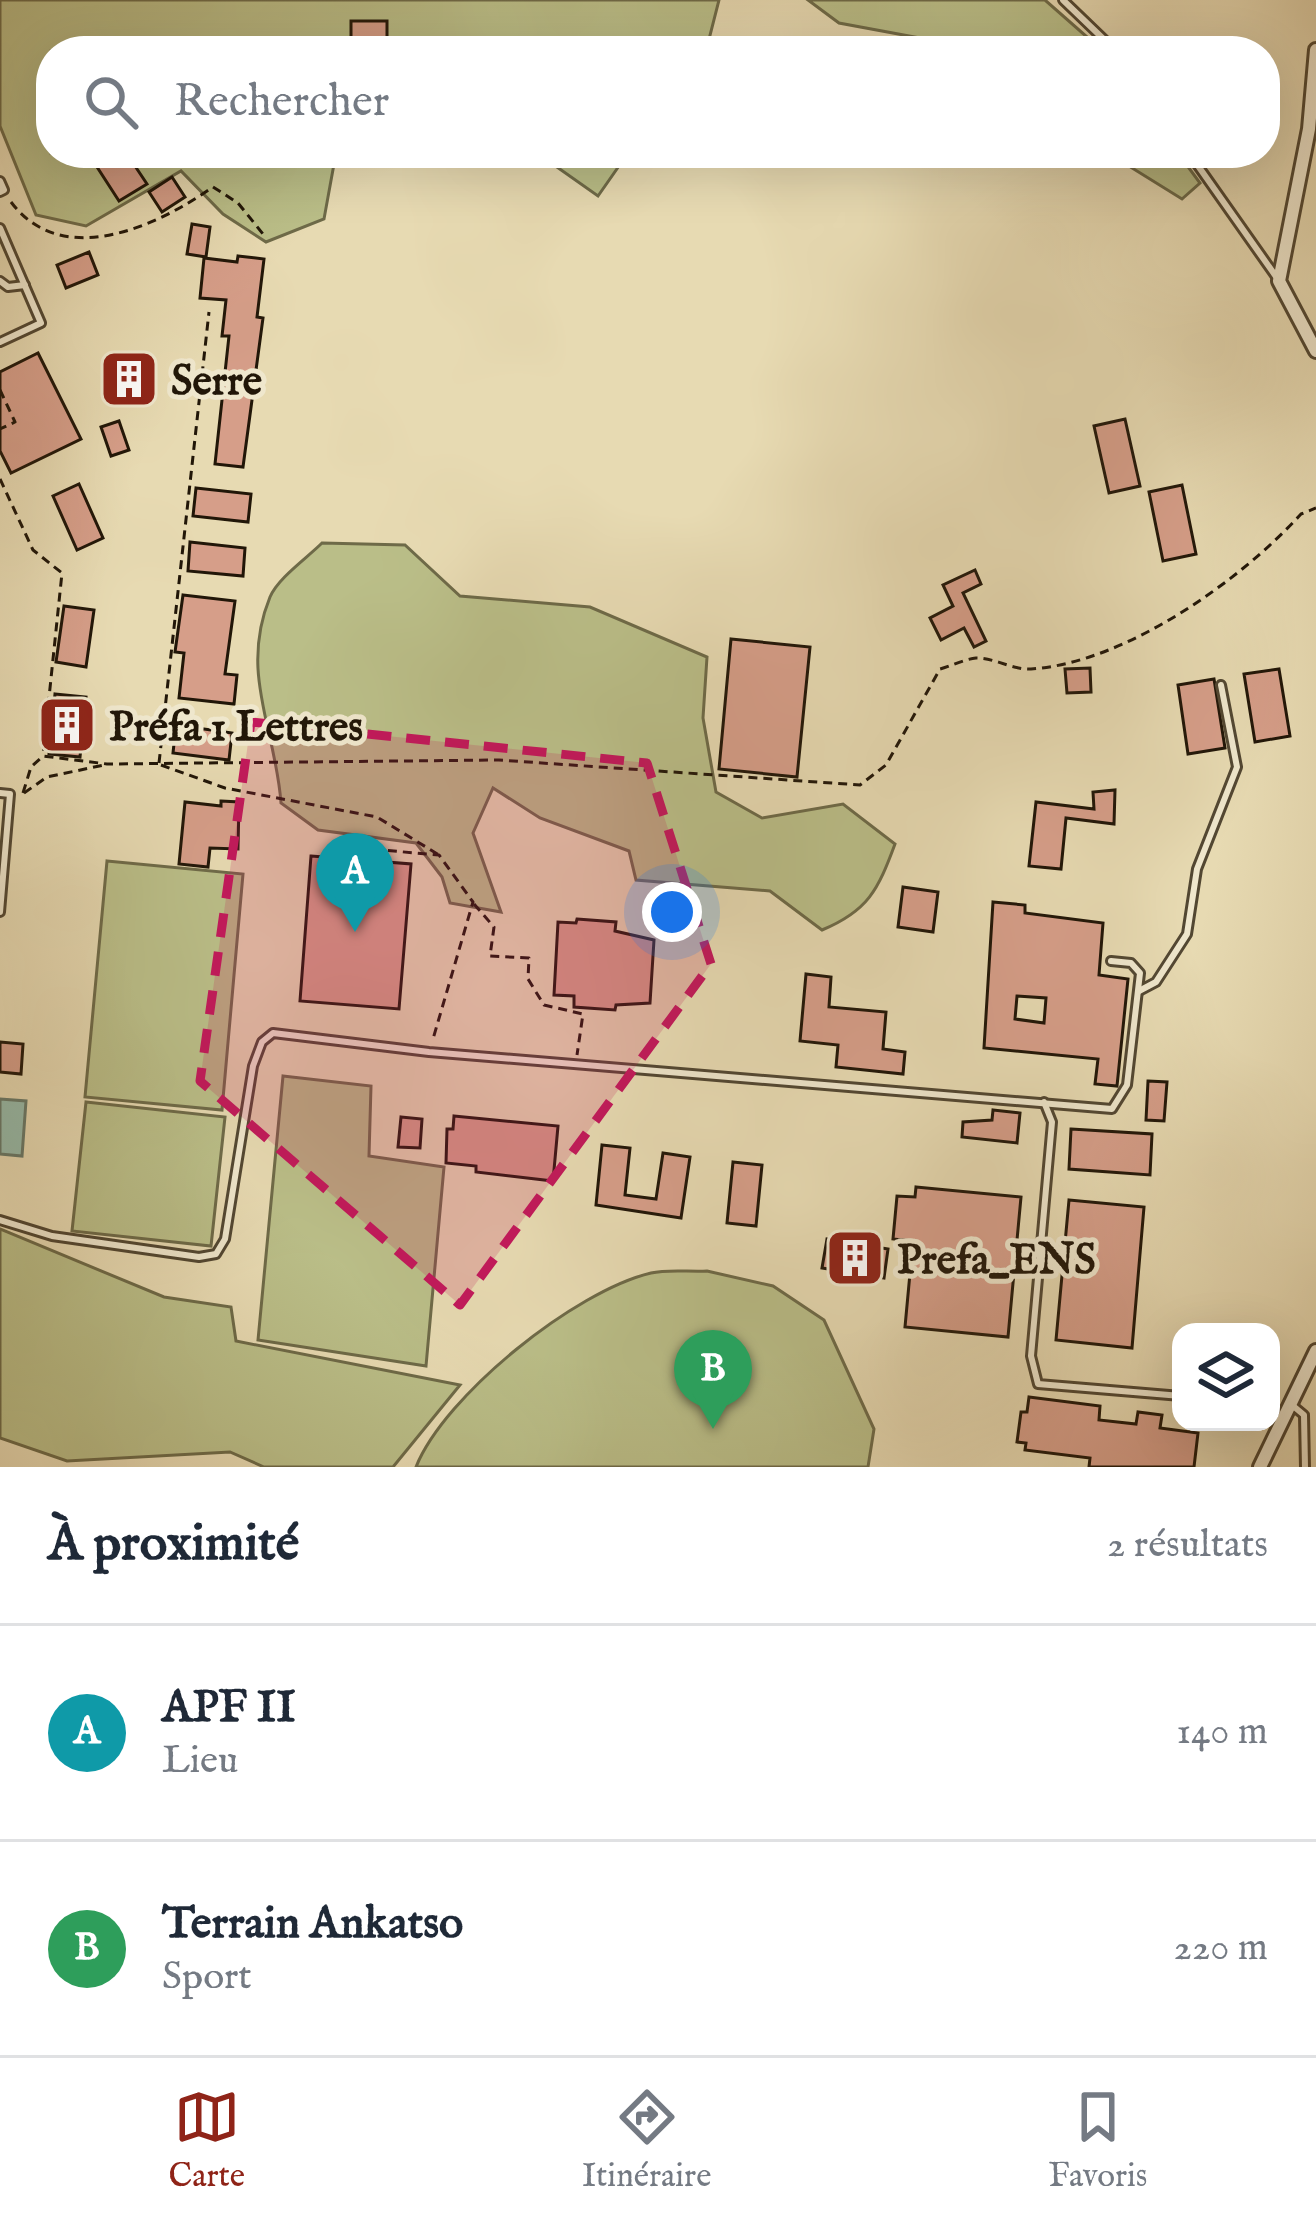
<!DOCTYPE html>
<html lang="fr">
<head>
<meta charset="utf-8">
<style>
	:root { --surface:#fff; --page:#f2f2f3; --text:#1f2937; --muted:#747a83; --line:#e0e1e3; --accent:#8f2418 }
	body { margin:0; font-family:"IM FELL English",serif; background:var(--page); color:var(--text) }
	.controls { position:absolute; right:36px; bottom:36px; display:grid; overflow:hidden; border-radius:24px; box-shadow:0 12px 48px #0002 }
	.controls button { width:108px; height:108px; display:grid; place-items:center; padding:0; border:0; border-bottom:3px solid var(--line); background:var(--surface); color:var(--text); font:60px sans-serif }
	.you { position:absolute; left:672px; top:912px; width:42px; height:42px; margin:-30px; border:9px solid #fff; border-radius:50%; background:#1a73e8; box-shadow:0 0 0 18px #1a73e833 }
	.badge { display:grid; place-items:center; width:78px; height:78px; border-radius:50%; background:var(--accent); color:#fff; font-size:39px; font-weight:700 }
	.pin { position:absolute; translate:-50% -99px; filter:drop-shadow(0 3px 6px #0008) }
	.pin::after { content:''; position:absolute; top:63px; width:42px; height:36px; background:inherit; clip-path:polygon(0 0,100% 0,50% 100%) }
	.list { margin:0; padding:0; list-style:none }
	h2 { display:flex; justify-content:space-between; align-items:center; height:156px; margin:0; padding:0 48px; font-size:51px }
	h2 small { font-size:39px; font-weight:400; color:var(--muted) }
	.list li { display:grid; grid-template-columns:78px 1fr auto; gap:36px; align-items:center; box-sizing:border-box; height:216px; padding:0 48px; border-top:3px solid var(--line) }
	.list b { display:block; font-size:45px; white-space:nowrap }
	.list p { margin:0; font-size:39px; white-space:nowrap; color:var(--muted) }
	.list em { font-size:39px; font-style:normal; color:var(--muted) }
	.icon { flex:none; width:66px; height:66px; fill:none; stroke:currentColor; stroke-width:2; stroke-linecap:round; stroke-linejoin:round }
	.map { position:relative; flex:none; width:1316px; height:1467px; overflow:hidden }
	.search { position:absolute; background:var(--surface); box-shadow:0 12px 48px #0002; left:36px; right:36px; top:36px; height:132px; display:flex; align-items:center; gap:30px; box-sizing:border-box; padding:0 42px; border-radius:48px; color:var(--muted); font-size:45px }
	.sheet { height:588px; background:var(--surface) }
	nav { display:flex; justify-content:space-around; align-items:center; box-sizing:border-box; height:168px; border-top:3px solid var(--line); background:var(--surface); font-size:33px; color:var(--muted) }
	nav a { display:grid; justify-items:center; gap:6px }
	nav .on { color:var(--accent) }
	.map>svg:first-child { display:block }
	.green { fill:#babe88; stroke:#6e6a48; stroke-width:3 }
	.water { fill:#97bbaa; stroke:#687969; stroke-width:3 }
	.building { fill:#d69e89; stroke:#211608; stroke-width:3; fill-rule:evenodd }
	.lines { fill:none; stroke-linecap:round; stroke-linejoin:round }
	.lane-casing { stroke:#524732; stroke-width:12 }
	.street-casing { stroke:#524732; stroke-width:18 }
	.path { stroke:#211608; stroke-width:3; stroke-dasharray:9 6; stroke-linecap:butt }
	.lane { stroke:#efe7cd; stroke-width:6 }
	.street { stroke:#efe7cd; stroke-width:12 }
	.marked { fill:#c2185b; fill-opacity:0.2; stroke:#c2185b; stroke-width:9; stroke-dasharray:24 15; stroke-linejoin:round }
	.labels { text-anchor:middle; stroke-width:10; stroke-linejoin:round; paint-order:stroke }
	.poi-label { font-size:42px; font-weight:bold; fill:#211608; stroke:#efe7cd; text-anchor:start }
</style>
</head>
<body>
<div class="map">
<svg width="1316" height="1467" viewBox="0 0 1316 1467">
	<rect width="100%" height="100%" fill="#e7dab2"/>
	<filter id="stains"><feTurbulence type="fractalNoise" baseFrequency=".00167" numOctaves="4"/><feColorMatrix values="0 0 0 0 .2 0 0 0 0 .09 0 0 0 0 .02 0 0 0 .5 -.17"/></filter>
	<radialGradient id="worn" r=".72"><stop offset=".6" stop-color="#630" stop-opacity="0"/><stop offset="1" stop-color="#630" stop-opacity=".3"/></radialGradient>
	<g class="green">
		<polygon points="0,0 719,0 706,51 51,51 51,153 336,153 324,219 266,242 223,214 181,171 86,226 36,215 0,126"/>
		<polygon points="808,0 1045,0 1103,51 990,51 839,23"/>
		<polygon points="537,153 628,153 598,196"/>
		<polygon points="1108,153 1178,153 1200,183 1182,199"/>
		<path d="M322,543L405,545L460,596L590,607L707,657L703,718L716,792L762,818L843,804L895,844C878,890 868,911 822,930L770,891L636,880L629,851L540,818L493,788L473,833L501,912L450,903L442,877L416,843L318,830L281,803C276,730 239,673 270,597C278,578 307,558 322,543Z"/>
		<polygon points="107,861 243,874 222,1110 85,1097"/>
		<polygon points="283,1076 371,1086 369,1156 444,1167 426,1366 258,1340"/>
		<polygon points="86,1102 225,1117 211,1246 72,1231"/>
		<polygon points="0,1229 164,1297 231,1307 236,1341 460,1385 393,1467 264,1467 230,1452 67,1461 0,1438"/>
		<path d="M707,1271L773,1286L824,1320L874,1429L868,1467H416C445,1395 575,1291 651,1273C668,1269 689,1272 707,1271Z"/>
	</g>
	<polygon class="water" points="0,1099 26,1101 22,1156 0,1154"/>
	<g class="building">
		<polygon points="351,21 387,21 387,40 351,39"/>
		<polygon points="88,153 107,153 113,163 127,154 147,184 119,201"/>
		<polygon points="172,177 185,197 162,212 149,192"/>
		<polygon points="192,224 210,227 206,257 187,254"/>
		<polygon points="89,252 98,275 66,288 57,265"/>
		<polygon points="238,256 264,259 257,317 263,318 243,467 215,464 229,336 222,336 226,300 200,298 204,258 237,262"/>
		<polygon points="38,353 81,439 11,473 0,451 0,372"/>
		<polygon points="134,355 139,400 124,402 118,357"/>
		<polygon points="1125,419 1140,486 1109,493 1094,426"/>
		<polygon points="119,421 129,450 111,456 101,427"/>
		<polygon points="79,484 103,538 77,550 53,496"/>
		<polygon points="1182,485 1196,554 1163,561 1149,492"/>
		<polygon points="196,488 251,494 248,522 193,516"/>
		<polygon points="190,542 245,548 243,576 188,571"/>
		<polygon points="975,570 981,584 963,593 986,641 974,647 964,628 941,640 930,618 953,606 943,585"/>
		<polygon points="183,595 235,601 225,674 237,675 234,704 179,698 184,653 175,652"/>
		<polygon points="64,606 94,610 86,667 56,662"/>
		<polygon points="731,639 810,647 797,777 719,769"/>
		<polygon points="1090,668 1091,692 1067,693 1065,669"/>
		<polygon points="1279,669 1290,736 1255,742 1244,674"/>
		<polygon points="1214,679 1225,748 1188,754 1178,685"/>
		<polygon points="55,694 86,697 80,757 49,754"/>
		<polygon points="176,725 232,733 229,760 173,753"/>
		<polygon points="1115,790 1114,824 1066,818 1061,869 1029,866 1036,802 1094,809 1093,792"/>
		<polygon points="221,801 239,802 238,849 210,848 208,867 179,864 185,802 221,806"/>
		<polygon points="311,856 411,864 399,1009 300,1001"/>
		<polygon points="903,887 938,892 933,932 898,927"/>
		<path d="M993,902L1025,905V913L1103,923L1099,975L1128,979L1117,1086L1095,1084L1098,1059L984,1048ZM1017,996L1046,998L1044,1023L1015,1019Z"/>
		<polygon points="577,919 616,922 615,931 654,940 650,1003 616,1005 615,1010 574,1007 574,996 554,995 558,922 576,923"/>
		<polygon points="806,974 831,977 829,1007 886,1012 883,1049 905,1052 903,1074 836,1067 838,1045 800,1041"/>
		<polygon points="0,1042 23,1044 21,1074 0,1072"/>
		<polygon points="1148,1081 1167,1082 1164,1121 1146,1120"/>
		<polygon points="993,1110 1020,1113 1017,1143 962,1137 963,1122 992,1120"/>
		<polygon points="454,1116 558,1126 553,1181 476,1172 476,1166 446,1163 447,1129 453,1129"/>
		<polygon points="401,1117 422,1119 420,1148 398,1147"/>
		<polygon points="1071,1129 1152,1134 1150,1175 1069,1169"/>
		<polygon points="602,1145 630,1148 625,1195 656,1199 663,1153 690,1157 681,1218 596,1205"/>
		<polygon points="733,1162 762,1165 756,1226 727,1223"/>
		<polygon points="916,1187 1021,1197 1008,1337 905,1327 913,1241 893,1239 897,1196 915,1197"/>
		<polygon points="1069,1200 1144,1207 1132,1348 1056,1340"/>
		<polygon points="827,1239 888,1249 884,1278 822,1268"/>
		<polygon points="1029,1397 1100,1406 1099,1420 1136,1424 1138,1412 1162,1415 1160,1428 1198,1433 1194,1467 1089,1467 1090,1458 1025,1450 1026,1443 1017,1442 1021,1412 1027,1412"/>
	</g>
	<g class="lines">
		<defs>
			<g id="lane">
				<polyline points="1063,0 1116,51"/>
				<polyline points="1189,153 1277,278"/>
				<polyline points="0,181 4,190 0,192"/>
				<polyline points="0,228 41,323 0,342"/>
				<polyline points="0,281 8,287 25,285"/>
				<polyline points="0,793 10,794 0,912"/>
				<polyline points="1139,991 1156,982 1187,934 1197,869 1237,767 1221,685"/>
				<polyline points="1044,1102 1052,1122 1031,1356 1038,1384 1181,1396"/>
				<polyline points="0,1220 52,1236 199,1257 216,1254 225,1239 253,1066 262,1042 273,1033 429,1052 1112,1109 1127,1085 1140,973 1131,963 1111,961"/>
				<polyline points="1292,1405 1304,1415 1305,1467"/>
			</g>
			<g id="street">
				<polyline points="1316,50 1309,129 1279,281 1316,351"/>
				<polyline points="1260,1467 1316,1351"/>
			</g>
		</defs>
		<use href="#lane" class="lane-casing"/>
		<use href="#street" class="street-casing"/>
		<g class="path">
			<path d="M11,202C62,270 156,227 213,187L238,203L263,234"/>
			<polyline points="0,390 15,422 0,429"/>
			<polyline points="0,479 33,550 62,573 43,755"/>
			<polyline points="159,763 209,312"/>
			<polyline points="161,765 225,788 377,817 439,855"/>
			<path d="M23,793L31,767L43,756L107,764L499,760L860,785L886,765L940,669C951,666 965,659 976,658C995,658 1013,670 1031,669C1125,663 1240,581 1301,514L1316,508"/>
			<polyline points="24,793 47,777 104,765"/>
			<polyline points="358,848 439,855 473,902 433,1039"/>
			<polyline points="474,904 494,927 490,956 529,958 528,979 544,1005 583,1014 577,1055"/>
		</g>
		<use href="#lane" class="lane"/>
		<use href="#street" class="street"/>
	</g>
	<path class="marked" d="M251,722L647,763L711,964L460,1305L200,1081Z"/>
	<defs>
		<symbol id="building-square" viewBox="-11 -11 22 22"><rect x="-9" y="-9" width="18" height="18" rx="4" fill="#8f2418" stroke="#efe7cd"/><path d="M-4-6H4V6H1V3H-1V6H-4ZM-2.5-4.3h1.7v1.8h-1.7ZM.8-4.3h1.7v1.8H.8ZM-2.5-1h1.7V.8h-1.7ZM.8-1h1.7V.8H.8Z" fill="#fff"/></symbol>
	</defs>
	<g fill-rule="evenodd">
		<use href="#building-square" x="96" y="346" width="66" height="66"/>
		<use href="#building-square" x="34" y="692" width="66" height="66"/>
		<use href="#building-square" x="822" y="1225" width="66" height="66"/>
	</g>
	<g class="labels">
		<g class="poi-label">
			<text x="171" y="394">Serre</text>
			<text x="109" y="740">Préfa 1 Lettres</text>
			<text x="897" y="1273">Prefa_ENS</text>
		</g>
	</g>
	<rect width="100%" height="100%" filter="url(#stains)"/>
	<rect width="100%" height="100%" fill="url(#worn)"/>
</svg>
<div class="controls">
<button><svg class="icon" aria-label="layers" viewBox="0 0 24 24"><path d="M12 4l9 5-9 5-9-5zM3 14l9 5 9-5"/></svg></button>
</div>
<div class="you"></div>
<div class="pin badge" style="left:355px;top:932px;background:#0f9aa8">A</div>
<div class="pin badge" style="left:713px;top:1429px;background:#2e9e5b">B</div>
<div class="search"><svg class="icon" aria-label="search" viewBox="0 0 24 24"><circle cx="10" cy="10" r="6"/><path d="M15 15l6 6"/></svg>Rechercher</div>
</div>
<section class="sheet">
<h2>À proximité<small>2 résultats</small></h2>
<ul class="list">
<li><span class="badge" style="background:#0f9aa8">A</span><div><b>APF II</b><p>Lieu</p></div><em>140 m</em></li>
<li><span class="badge" style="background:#2e9e5b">B</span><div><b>Terrain Ankatso</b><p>Sport</p></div><em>220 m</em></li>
</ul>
</section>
<nav>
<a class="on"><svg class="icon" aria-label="map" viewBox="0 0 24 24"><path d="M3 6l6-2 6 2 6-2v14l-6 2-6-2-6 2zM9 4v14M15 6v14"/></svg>Carte</a>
<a><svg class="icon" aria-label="directions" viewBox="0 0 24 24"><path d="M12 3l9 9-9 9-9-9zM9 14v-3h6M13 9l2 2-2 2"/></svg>Itinéraire</a>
<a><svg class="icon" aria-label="saved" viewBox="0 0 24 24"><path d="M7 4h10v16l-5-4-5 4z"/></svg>Favoris</a>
</nav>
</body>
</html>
